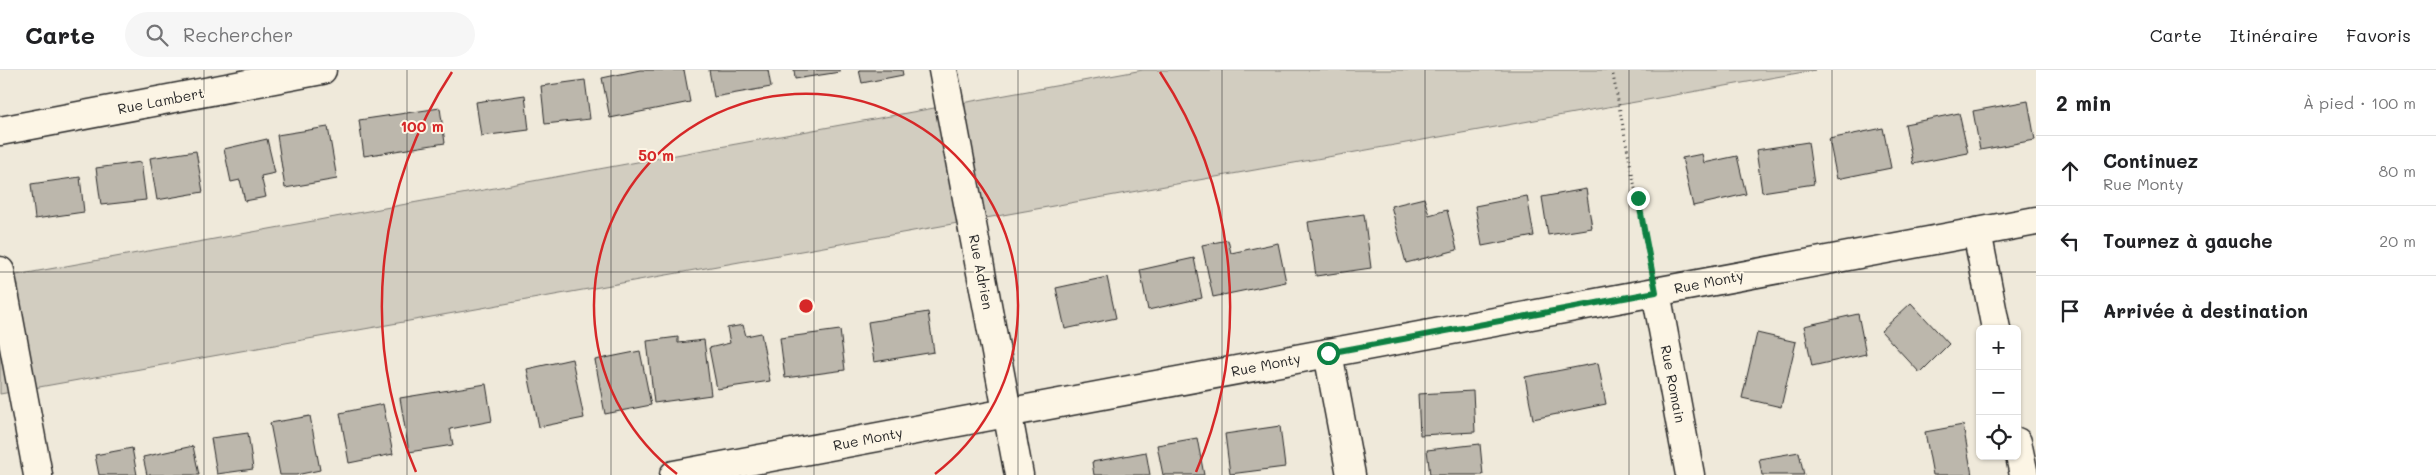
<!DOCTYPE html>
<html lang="fr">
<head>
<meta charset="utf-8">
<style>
	:root { --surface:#fff; --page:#f6f6f6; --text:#202124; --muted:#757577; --line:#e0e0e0 }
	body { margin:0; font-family:Mali,sans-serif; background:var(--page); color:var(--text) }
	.controls { position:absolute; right:15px; bottom:15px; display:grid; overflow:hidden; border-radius:8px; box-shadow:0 1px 4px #0004 }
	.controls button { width:45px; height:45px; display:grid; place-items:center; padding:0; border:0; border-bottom:1px solid var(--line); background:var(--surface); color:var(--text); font:25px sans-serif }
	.stop { position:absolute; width:15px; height:15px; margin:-11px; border:4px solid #0b8043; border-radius:50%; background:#fff }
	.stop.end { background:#0b8043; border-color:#fff; box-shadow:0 1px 5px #0008 }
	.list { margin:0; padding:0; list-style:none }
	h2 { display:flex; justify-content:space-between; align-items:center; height:65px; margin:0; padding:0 20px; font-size:21px }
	h2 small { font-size:16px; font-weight:400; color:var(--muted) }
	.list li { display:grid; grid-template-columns:32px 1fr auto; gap:15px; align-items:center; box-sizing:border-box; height:70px; padding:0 20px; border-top:1px solid var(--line) }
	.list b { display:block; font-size:19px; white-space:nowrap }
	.list p { margin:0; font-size:16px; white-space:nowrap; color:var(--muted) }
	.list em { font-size:16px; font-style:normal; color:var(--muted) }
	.icon { flex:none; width:28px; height:28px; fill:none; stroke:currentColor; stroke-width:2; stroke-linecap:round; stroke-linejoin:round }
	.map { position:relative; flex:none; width:2036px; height:405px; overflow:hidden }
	header { display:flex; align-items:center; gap:30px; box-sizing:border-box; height:70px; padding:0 25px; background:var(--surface); border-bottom:1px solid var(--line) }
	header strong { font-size:24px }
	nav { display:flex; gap:28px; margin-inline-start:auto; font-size:18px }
	.search { width:350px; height:45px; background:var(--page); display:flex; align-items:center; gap:12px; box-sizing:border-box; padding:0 18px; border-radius:28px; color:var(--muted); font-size:19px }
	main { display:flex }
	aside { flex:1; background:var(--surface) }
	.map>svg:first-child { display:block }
	.green { fill:#d2cdc0; stroke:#7e7c76 }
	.building { fill:#bcb7ac; stroke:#2b2b2b }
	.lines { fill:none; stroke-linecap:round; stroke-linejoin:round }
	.minor-casing { stroke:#2b2b2b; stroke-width:31 }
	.path { stroke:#2b2b2b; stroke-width:3; stroke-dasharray:1 4; stroke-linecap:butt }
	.minor { stroke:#fcf5e5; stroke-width:28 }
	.route { stroke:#0b8043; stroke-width:6 }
	.grid { fill:none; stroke:#2b2b2b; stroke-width:1; stroke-opacity:0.55 }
	.ring { fill:none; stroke:#d62828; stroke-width:2.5 }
	.labels { text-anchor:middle; stroke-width:4; stroke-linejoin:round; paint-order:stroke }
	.street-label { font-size:14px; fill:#2b2b2b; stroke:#fcf5e5 }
	.centre { fill:#d62828; stroke:#fcf5e5; stroke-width:2.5 }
	.ring-label { font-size:15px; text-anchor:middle; font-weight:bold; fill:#d62828; stroke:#fcf5e5; stroke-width:4; stroke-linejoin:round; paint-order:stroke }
</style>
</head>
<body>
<header>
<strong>Carte</strong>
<div class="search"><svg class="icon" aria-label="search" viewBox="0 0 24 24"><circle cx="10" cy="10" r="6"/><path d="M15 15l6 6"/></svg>Rechercher</div>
<nav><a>Carte</a><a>Itinéraire</a><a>Favoris</a></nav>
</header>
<main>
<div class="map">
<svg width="2036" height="405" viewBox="0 0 2036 405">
	<rect width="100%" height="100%" fill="#efe9da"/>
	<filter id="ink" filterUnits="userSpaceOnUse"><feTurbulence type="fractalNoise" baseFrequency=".02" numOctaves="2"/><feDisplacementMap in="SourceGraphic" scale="10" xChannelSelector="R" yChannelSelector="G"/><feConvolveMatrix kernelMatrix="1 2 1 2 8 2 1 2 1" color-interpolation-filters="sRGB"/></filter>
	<g filter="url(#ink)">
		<polygon class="green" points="1143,0 1815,0 0,324 0,208"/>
		<g class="building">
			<polygon points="640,0 684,0 690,32 610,48 602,8"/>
			<polygon points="709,0 768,0 771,17 714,27"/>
			<polygon points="794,0 839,0 840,2 795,9"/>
			<polygon points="859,0 902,0 903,5 862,13"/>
			<polygon points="585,10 590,49 545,54 541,16"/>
			<polygon points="525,25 529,60 481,66 476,32"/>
			<polygon points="2028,31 2035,70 1980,80 1973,41"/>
			<polygon points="440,38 445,73 364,86 359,50"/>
			<polygon points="1959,43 1968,83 1913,94 1905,54"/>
			<polygon points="328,57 337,109 285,118 277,65"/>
			<polygon points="1883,58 1891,98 1837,109 1829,69"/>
			<polygon points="267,69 275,103 261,106 266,127 245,131 240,110 231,112 224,79"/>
			<polygon points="1808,72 1814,114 1762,122 1756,80"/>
			<polygon points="196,81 203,122 157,130 150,88"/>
			<polygon points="1702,84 1704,93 1737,86 1746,124 1693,136 1682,88"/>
			<polygon points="141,92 146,130 101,135 96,98"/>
			<polygon points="80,107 84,142 35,149 31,114"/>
			<polygon points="1586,119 1592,158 1548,165 1542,127"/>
			<polygon points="1527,126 1534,166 1482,176 1475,136"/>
			<polygon points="1424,128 1429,145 1447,140 1457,180 1406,193 1391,136"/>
			<polygon points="1364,144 1371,198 1316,206 1308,152"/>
			<polygon points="1228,170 1231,183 1278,173 1286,212 1213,227 1202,175"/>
			<polygon points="1194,188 1202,228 1148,240 1140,200"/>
			<polygon points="1107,207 1116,248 1065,259 1056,218"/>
			<polygon points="1911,233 1949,274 1920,303 1881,261"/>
			<polygon points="928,242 934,282 874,292 868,252"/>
			<polygon points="1858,244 1866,284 1812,296 1804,256"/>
			<polygon points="743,255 746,266 761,263 770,311 717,319 709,278 730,273 727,258"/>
			<polygon points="840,260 845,300 785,308 780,268"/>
			<polygon points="1757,263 1796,272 1781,337 1742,328"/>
			<polygon points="678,267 678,273 704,270 711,325 654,333 647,271"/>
			<polygon points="640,281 651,335 605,344 595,290"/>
			<polygon points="572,289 584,348 539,357 527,299"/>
			<polygon points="1598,293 1606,334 1533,349 1525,307"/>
			<polygon points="486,314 492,351 450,359 453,375 409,382 400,328"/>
			<polygon points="1473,321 1475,362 1420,365 1418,324"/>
			<polygon points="383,334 393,384 349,393 340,343"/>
			<polygon points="310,346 320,400 296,405 280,405 270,353"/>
			<polygon points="1963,355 1972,405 1933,405 1925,362"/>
			<polygon points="1280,356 1285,397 1230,404 1225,364"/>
			<polygon points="248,363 253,399 217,404 211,368"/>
			<polygon points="1197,368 1204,405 1163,405 1157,375"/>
			<polygon points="1480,374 1483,405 1430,405 1427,380"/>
			<polygon points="193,376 199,405 147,405 143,387"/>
			<polygon points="132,378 137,405 99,405 95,385"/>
			<polygon points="1146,382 1150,405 1094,405 1092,392"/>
			<polygon points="1799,382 1804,405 1762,405 1759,389"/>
		</g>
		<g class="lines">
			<defs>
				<g id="minor">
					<polyline points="943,0 1019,405"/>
					<polyline points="0,61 322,0"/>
					<polyline points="1977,162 1996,259"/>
					<polyline points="0,201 38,405"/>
					<polyline points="1656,222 1690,405"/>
					<polyline points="1328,283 1351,405"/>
					<polyline points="2017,372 2024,405"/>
					<polyline points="674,405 2036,151"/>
				</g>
			</defs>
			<use href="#minor" class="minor-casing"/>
			<polyline class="path" points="1612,0 1650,195"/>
			<use href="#minor" class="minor"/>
		</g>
	</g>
	<g class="lines" filter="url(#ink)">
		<polyline class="route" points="1328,283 1656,222 1638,128"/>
	</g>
	<path class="grid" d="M204,0V405M407,0V405M611,0V405M814,0V405M1018,0V405M1222,0V405M1425,0V405M1629,0V405M1832,0V405M0,202H2036"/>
	<g class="ring">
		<path d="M677 404A212 212 0 1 1 935 404"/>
		<path d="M416 402A424 424 0 0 1 452 2M1160 2A424 424 0 0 1 1196 402"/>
	</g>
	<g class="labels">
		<g class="street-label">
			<text transform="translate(161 31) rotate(-11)" y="5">Rue Lambert</text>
			<text transform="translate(981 202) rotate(79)" y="5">Rue Adrien</text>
			<text transform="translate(1709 212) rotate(-11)" y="5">Rue Monty</text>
			<text transform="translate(1266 295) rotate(-11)" y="5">Rue Monty</text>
			<text transform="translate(1673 314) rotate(79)" y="5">Rue Romain</text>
			<text transform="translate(868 369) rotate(-11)" y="5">Rue Monty</text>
		</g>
	</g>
	<circle cx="806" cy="236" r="8" class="centre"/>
	<g class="ring-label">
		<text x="422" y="62">100 m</text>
		<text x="656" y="91">50 m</text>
	</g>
</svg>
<div class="controls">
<button>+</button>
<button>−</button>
<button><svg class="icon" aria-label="locate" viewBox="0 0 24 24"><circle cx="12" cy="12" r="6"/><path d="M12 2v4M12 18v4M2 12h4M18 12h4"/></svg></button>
</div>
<div class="stop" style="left:1328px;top:283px"></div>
<div class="stop end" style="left:1638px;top:128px"></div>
</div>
<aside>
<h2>2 min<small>À pied · 100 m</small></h2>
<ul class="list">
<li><svg class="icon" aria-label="ahead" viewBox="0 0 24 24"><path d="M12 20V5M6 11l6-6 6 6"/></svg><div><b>Continuez</b><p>Rue Monty</p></div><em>80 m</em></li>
<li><svg class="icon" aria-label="left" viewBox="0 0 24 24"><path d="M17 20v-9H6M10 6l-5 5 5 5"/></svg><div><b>Tournez à gauche</b></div><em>20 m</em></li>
<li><svg class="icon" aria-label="arrive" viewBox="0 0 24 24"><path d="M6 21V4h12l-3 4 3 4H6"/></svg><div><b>Arrivée à destination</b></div></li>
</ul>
</aside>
</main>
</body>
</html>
